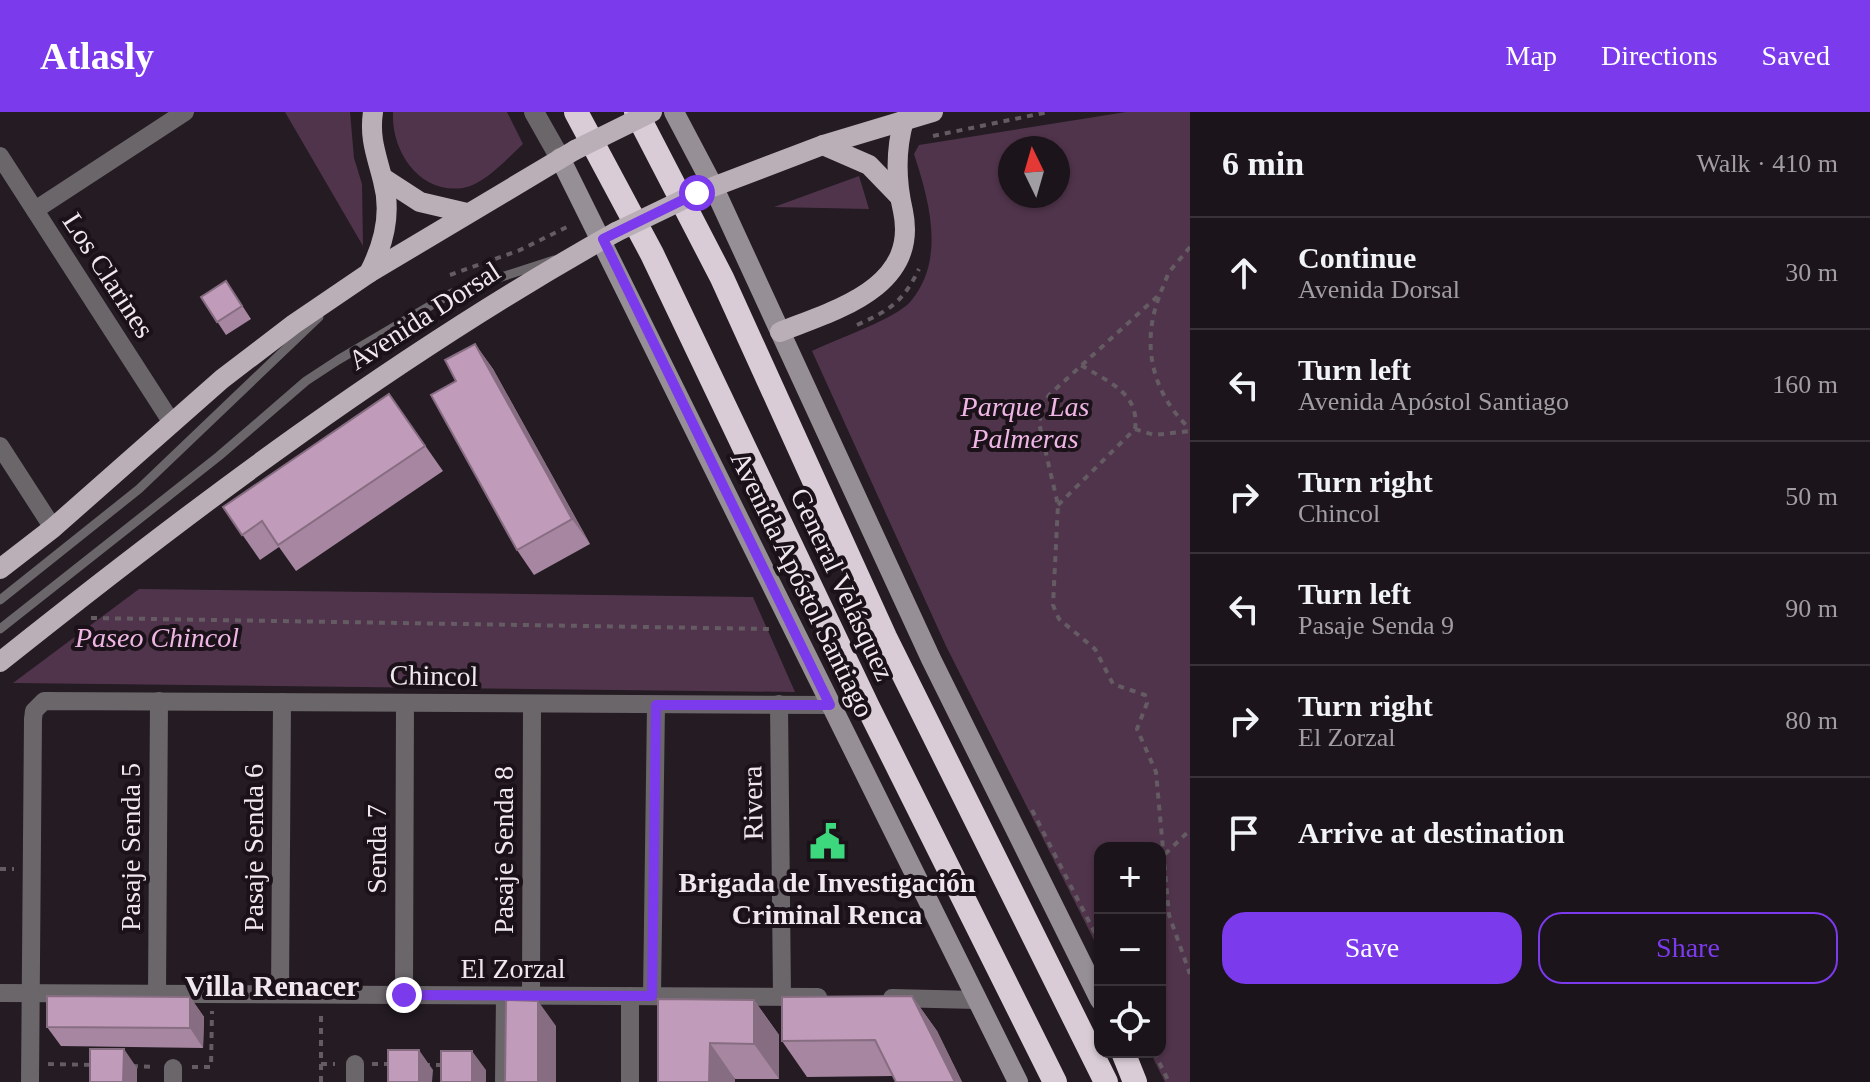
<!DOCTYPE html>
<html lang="en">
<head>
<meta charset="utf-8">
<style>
	:root { --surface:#1b141a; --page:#282127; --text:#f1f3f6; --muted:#a09ea2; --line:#393339; --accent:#7c3aed }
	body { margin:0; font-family:Georgia,serif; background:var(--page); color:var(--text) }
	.controls { position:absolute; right:24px; bottom:24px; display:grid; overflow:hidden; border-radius:16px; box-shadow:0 2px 6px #0004 }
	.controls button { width:72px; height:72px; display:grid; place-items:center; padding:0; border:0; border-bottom:2px solid var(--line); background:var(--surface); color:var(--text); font:40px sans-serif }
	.compass { position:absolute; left:998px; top:24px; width:72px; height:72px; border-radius:50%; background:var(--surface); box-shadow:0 2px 6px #0004; rotate:355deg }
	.stop { position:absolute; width:24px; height:24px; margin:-18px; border:6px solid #7c3aed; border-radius:50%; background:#fff }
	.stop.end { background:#7c3aed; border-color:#fff; box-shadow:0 2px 8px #0008 }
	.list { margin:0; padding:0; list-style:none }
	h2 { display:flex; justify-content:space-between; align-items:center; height:104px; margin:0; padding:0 32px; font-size:34px }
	h2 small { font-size:26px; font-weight:400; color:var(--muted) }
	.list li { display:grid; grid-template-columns:52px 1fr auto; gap:24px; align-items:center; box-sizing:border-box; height:112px; padding:0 32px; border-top:2px solid var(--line) }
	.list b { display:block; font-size:30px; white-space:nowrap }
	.list p { margin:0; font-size:26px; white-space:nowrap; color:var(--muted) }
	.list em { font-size:26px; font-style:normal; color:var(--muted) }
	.actions { display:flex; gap:16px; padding:24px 32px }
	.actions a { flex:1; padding:18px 0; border:2px solid var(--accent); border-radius:24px; text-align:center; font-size:28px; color:var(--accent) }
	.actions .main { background:var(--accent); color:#fff }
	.icon { flex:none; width:44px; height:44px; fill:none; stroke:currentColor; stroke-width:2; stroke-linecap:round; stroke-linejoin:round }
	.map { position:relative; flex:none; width:1190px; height:970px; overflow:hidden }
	header { display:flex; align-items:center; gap:48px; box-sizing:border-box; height:112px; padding:0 40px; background:var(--accent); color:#fff }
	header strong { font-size:38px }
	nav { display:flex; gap:44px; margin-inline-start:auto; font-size:28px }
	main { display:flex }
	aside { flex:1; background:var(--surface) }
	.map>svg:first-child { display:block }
	.green { fill:#50344b; fill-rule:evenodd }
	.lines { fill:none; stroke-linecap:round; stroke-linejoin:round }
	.path { stroke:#645b63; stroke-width:4; stroke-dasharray:6 6; stroke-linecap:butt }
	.service { stroke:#6b666a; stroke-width:9 }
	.minor { stroke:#6b666a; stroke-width:18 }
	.tertiary { stroke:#6b666a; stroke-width:20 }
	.secondary { stroke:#978f96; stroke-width:20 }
	.primary { stroke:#baafb7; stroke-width:20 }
	.motorway { stroke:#d9ccd6; stroke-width:24 }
	.primary-bridge { stroke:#baafb7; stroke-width:20 }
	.wall { fill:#a686a0 }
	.shaded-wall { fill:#876d82 }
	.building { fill:#c19cba; stroke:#876d82; stroke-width:2 }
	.route { stroke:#7c3aed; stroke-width:10 }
	.labels { text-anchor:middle; stroke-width:8; stroke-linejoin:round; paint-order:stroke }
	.street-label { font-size:28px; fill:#efe8ee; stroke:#1b1219 }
	.park-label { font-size:28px; font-style:italic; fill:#efb6e5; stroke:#1b1219 }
	.poi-label { font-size:28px; font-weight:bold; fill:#efe8ee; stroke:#1b1219 }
	.neighbourhood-label { font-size:30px; font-weight:bold; fill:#efe8ee; stroke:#1b1219 }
</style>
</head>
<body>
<header>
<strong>Atlasly</strong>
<nav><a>Map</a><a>Directions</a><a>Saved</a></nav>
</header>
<main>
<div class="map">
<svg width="1190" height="970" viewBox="0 0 1190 970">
	<rect width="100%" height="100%" fill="#241b23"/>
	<g class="green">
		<polygon points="285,0 350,0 354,46 362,72 363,134"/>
		<path d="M393,0H507L523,32C508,46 484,73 463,76C419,82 391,39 393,0Z"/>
		<path d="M1126,0H1190V970H1165L1150,940H1160V736H1100V840L946,534L812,239C836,227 896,207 911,189C946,147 929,88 914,42L919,33ZM1010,36H1058V84H1010Z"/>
		<polygon points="859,64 869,97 774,95"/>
		<polygon points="139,477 753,485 795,580 13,571"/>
	</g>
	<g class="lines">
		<g class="path">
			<polyline points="933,24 1048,0"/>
			<polyline points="1190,135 1169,160 1160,182 1049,283 1043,293 1039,311 1058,393 1053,493 1059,507 1095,537 1113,572 1145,583 1147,591 1137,617 1156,660 1169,803 1190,862"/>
			<polyline points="450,163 520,138 571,113"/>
			<path d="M1159,185C1141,233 1152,281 1190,317"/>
			<path d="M857,213C890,198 903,190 919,157"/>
			<polyline points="1135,317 1154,323 1190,319"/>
			<path d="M1058,393L1135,317C1140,281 1108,270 1081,253"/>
			<polyline points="91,506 770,517"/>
			<polyline points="1032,698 1100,831"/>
			<polyline points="1165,742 1190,718"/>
			<polyline points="0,757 14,757"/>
			<polyline points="1154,940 1169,970"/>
			<polyline points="48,952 96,953"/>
			<polyline points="321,952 335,952"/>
			<polyline points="372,952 391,952"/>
			<polyline points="424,953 443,953"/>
			<polyline points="132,954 156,955"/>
			<polyline points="192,955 211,955 212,899"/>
			<polyline points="321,970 321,901"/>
		</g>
		<g class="service">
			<polyline points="0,488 139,377 319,205"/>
			<polyline points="0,517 219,344 306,269 338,248 452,181 554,148"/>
		</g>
		<g class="minor">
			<polyline points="0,44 172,311"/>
			<polyline points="35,98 185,0"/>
			<polyline points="0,334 53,416"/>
			<polyline points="779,592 782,884"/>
			<polyline points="0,881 818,885"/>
			<polyline points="157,882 159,589"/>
			<polyline points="280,882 282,590"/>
			<polyline points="404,883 405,591"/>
			<polyline points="531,884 532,592"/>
			<polyline points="652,884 656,593"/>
			<polyline points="892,886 977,888"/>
			<polyline points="30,970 33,607 34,599 44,589 830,593"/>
			<polyline points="173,970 173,956"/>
			<polyline points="355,970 355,952"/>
			<polyline points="504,970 505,884"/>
			<polyline points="630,970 630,884"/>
		</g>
		<polyline class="tertiary" points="534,0 560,46"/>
		<g class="secondary">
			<polyline points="674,0 713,74 931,547 1100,888"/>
			<polyline points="560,46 1018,970"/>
		</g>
		<g class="primary">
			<polyline points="823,33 869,53 898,83"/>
			<polyline points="383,66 420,90 467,101"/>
			<polyline points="697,81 823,33 933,0"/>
			<path d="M369,161C384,132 392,101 383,69C377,44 369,27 373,0"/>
			<path d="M780,220C835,198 919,176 903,99C896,69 895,39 904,8"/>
			<polyline points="0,457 53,416 222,267 294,212 369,161 575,38"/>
			<path d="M0,550C197,393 396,243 616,120"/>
		</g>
		<g class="motorway">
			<polyline points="576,0 652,142 867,593 1055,970"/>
			<polyline points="636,0 722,166 885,525 1106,970"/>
			<polyline points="1123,940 1135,970"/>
		</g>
		<g class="primary-bridge">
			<polyline points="575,38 652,0"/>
			<polyline points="616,120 697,81"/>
		</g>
	</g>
	<g class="wall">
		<polygon points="226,169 251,207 226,223 201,185"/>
		<polygon points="475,232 493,257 590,432 534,463 517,438 456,269"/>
		<polygon points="389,282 443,359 296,459 279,435 260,448 223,395"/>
		<polygon points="912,884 937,919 962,970 896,970 893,964 807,965 782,929"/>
		<polygon points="190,885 204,905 203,936 61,934 47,915"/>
		<polygon points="658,887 754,888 779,923 779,967 735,967"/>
	</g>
	<g class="shaded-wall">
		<polygon points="475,232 493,257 590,432 572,407"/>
		<polygon points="912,884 937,919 962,970 955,970"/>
		<polygon points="190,885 204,905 203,936 190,916"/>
		<polygon points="754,888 779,923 779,967 754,932"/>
		<polygon points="538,889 556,914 556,970 538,970"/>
		<polygon points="710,931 735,967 735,970 709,970"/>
		<polygon points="124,937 137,956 137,970 123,970"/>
		<polygon points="419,938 433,958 432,970 419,970"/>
		<polygon points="472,939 486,958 486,970 472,970"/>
	</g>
	<g class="building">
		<polygon points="226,169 242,194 217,210 201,185"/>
		<polygon points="475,232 572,407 517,438 431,283 456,269 445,248"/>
		<polygon points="389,282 425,334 278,433 262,409 242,423 223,395"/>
		<polygon points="47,884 190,885 190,916 47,915"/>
		<polygon points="912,884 955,970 896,970 875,928 782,929 782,885"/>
		<polygon points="658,887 754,888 754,932 710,931 709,970 658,970"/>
		<polygon points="506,888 538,889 538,970 505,970"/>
		<polygon points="90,937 124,937 123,970 90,970"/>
		<rect x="388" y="938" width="31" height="32"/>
		<rect x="441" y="939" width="31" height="31"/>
	</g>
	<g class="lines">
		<polyline class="route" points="404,883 652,884 656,593 830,593 603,127 697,81"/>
	</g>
	<defs>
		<symbol id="civic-bare" viewBox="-9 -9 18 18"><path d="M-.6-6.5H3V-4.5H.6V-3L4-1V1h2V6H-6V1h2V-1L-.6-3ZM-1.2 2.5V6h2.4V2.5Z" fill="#3dd77d" stroke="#1b1219" stroke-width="2.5" paint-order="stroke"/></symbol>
	</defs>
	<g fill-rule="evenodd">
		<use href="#civic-bare" x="802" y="704" width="51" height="51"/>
	</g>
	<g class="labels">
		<g class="street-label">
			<text transform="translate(109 163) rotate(57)" y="10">Los Clarines</text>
			<text transform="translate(424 203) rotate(-33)" y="10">Avenida Dorsal</text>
			<text transform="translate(803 472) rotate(64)" y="10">Avenida Apóstol Santiago</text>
			<text transform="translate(843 472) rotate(65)" y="10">General Velásquez</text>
			<text transform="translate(434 563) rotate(1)" y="10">Chincol</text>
			<text transform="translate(752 691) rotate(-91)" y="10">Rivera</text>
			<text transform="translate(130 735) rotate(-90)" y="10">Pasaje Senda 5</text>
			<text transform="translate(253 736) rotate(-90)" y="10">Pasaje Senda 6</text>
			<text transform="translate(376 737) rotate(-90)" y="10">Senda 7</text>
			<text transform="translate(503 738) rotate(-90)" y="10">Pasaje Senda 8</text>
			<text x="513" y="866">El Zorzal</text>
		</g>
		<g class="park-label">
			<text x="1025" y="304">Parque Las<tspan x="1025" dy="32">Palmeras</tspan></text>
			<text x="157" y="535">Paseo Chincol</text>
		</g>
		<g class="poi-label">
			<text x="827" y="780">Brigada de Investigación<tspan x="827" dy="32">Criminal Renca</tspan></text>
		</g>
		<g class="neighbourhood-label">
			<text x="272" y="884">Villa Renacer</text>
		</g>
	</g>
</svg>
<div class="controls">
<button>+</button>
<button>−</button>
<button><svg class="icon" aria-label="locate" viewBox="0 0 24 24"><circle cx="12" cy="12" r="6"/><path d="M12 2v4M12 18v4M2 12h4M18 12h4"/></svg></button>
</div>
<svg class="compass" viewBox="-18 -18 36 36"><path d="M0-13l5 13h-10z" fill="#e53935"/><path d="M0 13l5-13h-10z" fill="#a09ea2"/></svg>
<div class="stop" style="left:697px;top:81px"></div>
<div class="stop end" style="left:404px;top:883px"></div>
</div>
<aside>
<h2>6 min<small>Walk · 410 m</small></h2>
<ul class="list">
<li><svg class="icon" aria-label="ahead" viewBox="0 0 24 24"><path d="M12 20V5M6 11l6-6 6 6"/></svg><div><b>Continue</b><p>Avenida Dorsal</p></div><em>30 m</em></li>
<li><svg class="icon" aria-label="left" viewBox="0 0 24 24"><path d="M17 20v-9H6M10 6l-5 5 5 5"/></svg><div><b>Turn left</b><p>Avenida Apóstol Santiago</p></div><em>160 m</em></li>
<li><svg class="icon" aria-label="right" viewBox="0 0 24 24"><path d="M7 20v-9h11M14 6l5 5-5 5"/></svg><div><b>Turn right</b><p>Chincol</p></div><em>50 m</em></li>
<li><svg class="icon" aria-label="left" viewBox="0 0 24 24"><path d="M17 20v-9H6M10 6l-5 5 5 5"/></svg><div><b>Turn left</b><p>Pasaje Senda 9</p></div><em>90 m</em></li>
<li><svg class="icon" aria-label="right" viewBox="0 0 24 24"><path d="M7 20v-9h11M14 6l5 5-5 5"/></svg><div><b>Turn right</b><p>El Zorzal</p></div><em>80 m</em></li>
<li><svg class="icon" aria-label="arrive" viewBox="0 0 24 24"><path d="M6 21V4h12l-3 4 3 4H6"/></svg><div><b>Arrive at destination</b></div></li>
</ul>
<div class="actions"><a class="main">Save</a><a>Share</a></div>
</aside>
</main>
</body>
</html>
